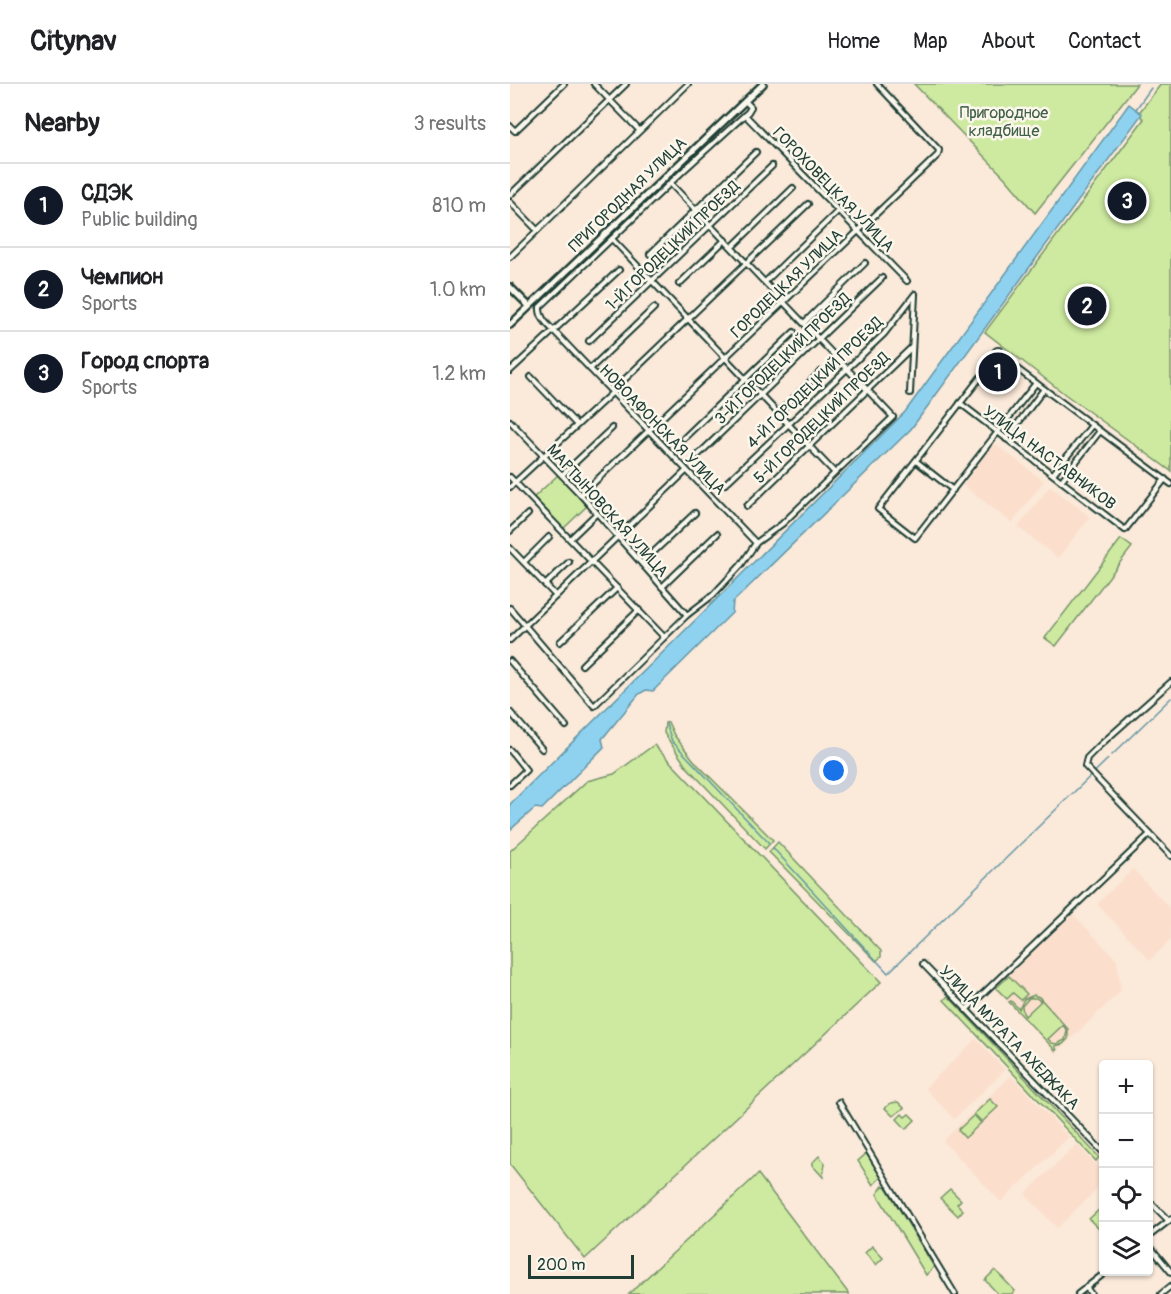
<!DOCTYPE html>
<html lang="en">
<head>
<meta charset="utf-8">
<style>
	:root { --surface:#fff; --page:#f2f2f2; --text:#202124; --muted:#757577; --line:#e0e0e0; --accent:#111827 }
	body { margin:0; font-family:Pangolin,sans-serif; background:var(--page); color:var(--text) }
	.controls { position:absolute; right:18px; bottom:18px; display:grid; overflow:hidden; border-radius:6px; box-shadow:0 2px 4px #0004 }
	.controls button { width:54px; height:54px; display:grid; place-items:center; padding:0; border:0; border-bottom:2px solid var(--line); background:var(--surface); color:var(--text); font:30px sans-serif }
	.scale { position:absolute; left:18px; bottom:15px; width:106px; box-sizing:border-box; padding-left:6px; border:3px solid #1f3d34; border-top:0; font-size:16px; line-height:21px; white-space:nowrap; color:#1f3d34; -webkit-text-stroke:4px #fbf7ec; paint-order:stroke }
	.you { position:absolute; left:324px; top:687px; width:21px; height:21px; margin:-15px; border:4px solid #fff; border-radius:50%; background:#1a73e8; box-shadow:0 0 0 9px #1a73e833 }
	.badge { display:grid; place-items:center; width:39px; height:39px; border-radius:50%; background:var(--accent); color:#fff; font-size:20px; font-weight:700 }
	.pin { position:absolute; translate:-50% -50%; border:3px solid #fff; box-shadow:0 2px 6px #0006 }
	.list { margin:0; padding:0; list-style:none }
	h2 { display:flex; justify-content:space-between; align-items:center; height:78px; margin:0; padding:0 24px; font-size:26px }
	h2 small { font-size:20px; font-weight:400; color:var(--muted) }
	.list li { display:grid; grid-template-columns:39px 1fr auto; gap:18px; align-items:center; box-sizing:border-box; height:84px; padding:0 24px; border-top:2px solid var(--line) }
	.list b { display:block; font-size:22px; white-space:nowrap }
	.list p { margin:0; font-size:20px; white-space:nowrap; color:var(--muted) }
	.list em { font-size:20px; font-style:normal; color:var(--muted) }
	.icon { flex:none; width:33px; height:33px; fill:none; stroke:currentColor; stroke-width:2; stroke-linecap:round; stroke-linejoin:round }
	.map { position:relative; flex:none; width:661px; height:1210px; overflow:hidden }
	header { display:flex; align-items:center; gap:36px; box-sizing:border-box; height:84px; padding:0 30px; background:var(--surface); border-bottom:2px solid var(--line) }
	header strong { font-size:28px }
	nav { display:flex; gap:33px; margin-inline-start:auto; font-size:21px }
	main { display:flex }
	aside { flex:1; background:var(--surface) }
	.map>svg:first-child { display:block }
	.built { fill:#fbdfcc }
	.green { fill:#ceeaa0; stroke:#76946a; stroke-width:1.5; fill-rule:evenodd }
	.water { fill:#8fd2f0; stroke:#6296a5; stroke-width:1.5 }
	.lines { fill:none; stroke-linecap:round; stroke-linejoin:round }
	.stream { stroke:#6296a5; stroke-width:1.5 }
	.street-casing { stroke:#1f3d34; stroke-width:8 }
	.secondary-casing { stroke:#1f3d34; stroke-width:10 }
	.street { stroke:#fbf7ec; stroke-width:4 }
	.secondary { stroke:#fbf7ec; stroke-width:5 }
	.labels { text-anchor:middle; stroke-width:5; stroke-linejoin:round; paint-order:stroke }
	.park-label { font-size:16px; fill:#42604a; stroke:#fbf7ec }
	.street-label { font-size:16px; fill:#1f3d34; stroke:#fbf7ec }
</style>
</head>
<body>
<header>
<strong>Citynav</strong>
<nav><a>Home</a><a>Map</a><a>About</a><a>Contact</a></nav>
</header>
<main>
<aside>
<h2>Nearby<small>3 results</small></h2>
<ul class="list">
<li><span class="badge">1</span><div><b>СДЭК</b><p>Public building</p></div><em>810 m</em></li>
<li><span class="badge">2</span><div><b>Чемпион</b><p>Sports</p></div><em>1.0 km</em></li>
<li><span class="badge">3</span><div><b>Город спорта</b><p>Sports</p></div><em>1.2 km</em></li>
</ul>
</aside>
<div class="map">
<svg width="661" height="1210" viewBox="0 0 661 1210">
	<rect width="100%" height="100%" fill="#fbe9d9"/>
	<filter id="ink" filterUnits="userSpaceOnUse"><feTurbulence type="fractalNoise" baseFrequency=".0167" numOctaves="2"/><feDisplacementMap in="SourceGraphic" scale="12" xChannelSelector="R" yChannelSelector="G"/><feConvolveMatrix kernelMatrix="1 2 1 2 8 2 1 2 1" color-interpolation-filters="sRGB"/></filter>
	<g filter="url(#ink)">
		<g class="built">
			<polygon points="484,359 534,397 502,439 453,401"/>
			<polygon points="540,402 580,433 548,474 508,443"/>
			<polygon points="623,785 661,826 661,856 640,876 587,820"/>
			<polygon points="563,830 607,876 611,907 546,969 484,904"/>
			<polygon points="466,955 495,986 444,1035 415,1004"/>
			<polygon points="501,992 559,1053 491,1118 433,1057"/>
			<polygon points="567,1060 593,1088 593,1099 547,1144 515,1110"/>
		</g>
		<g class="green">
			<polygon points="404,0 627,0 525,129 496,95"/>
			<polygon points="651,0 661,0 661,387 556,311 475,248 634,35 628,30"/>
			<polygon points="48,391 77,422 53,445 23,414"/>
			<polygon points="611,455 622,463 546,562 535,554"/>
			<polygon points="158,638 164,651 186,679 263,756 255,765 176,682 154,649 155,639"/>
			<polygon points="144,661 371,898 75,1175 0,1080 0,767 77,697 104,690"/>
			<polygon points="268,758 371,867 371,873 366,877 259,768"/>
			<polygon points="499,892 517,910 511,916 503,909 497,915 486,904"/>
			<path d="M524,911L529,913L558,945V955L553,960L545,962L547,966L546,967L499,918L501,917L509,925L514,915ZM519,914H526L531,917L515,932L513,929L512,922ZM553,941L557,947L555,956L547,960L542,959L538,955Z"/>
			<polygon points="438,912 589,1073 586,1077 434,916"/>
			<polygon points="480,1015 488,1023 472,1038 464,1030"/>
			<polygon points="388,1018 394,1024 383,1032 375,1024 381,1019"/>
			<polygon points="392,1030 395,1033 399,1030 405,1036 396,1045 387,1035"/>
			<polygon points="464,1031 471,1039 455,1054 448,1046"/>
			<polygon points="357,1069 371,1093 363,1101 348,1077"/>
			<polygon points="309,1072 315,1079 313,1093 302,1081 302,1079"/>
			<polygon points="248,1090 339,1210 119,1210"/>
			<polygon points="373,1102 376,1103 424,1183 416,1191 367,1110"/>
			<polygon points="440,1105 451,1116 447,1120 453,1126 448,1132 430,1114"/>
			<polygon points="591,1124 593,1126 593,1149 579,1135"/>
			<polygon points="362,1162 373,1174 366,1181 355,1169"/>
			<polygon points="485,1186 505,1207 502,1210 488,1210 475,1196"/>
		</g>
		<polygon class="water" points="619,20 632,30 401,345 223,518 222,529 143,607 136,606 129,610 92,655 94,663 32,725 25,724 0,746 0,720 395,328"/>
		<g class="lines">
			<g class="stream">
				<polyline points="626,25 641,4"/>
				<polyline points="156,640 162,657 259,759"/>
				<polyline points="602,671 661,614"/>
				<polyline points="263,764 378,889 598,675"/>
			</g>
			<defs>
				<g id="street">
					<polyline points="84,0 129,46"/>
					<path d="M235,17L241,23L238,28L174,86L30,223C29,233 37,240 44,247L246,459"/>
					<polyline points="235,31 397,197"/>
					<polyline points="0,42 5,47 54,0"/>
					<polyline points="0,111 116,0"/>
					<polyline points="0,118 27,146"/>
					<polyline points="102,155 324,388"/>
					<polyline points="222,163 283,104"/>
					<polyline points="140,170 246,68"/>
					<polyline points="0,173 178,0"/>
					<polyline points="255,198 328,127"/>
					<polyline points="169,200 215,156"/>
					<polyline points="294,239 355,179"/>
					<polyline points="79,257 262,82"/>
					<circle cx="488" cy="269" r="3"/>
					<polyline points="487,272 368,425 405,454 526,299"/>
					<polyline points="490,272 661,400"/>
					<polyline points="80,285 144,224"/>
					<polyline points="0,287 109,186"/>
					<polyline points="21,293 67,341"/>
					<polyline points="115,295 298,120"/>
					<polyline points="400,309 405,211"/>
					<polyline points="450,319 615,446 655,395"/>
					<polyline points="269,328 310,288"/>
					<polyline points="0,337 71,411 177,531"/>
					<polyline points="174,354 284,248"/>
					<polyline points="496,355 534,305"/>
					<polyline points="188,371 372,194"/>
					<polyline points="406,377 443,406"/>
					<polyline points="543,390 582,341"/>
					<polyline points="52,391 102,344"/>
					<polyline points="0,393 154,553"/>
					<polyline points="551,397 590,347"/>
					<polyline points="215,400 374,250 405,210"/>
					<polyline points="0,403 102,309"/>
					<polyline points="71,411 428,71 429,66 367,0"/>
					<polyline points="237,422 402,263"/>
					<polyline points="0,447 18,430"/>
					<polyline points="60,455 87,429"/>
					<polyline points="0,464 46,512"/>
					<polyline points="14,478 39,453"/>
					<polyline points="132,479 185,429"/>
					<polyline points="35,501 59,478"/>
					<polyline points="152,503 207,450"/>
					<polyline points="0,524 84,622 177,531 203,511 231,481 246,459 272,440 383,333 160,99"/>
					<polyline points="0,556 176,387"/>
					<polyline points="50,558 107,504"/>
					<polyline points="0,577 56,642"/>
					<polyline points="72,581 129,526"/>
					<polyline points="661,598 589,662 577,674 575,682 661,772"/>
					<polyline points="0,628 32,665"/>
					<polyline points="0,666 16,686 0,701"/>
					<polyline points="413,880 594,1069"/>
					<polyline points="456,926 640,750"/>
					<polyline points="329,1018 445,1210"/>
					<polyline points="638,1116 659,1137"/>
					<polyline points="638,1153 661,1135"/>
					<polyline points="638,1160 661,1188"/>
					<polyline points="576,1203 581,1210"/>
					<polyline points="568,1210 596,1188"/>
					<polyline points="651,1210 661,1202"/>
				</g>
				<g id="secondary">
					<polyline points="0,203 19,222"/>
					<polyline points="0,241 253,0"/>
				</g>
			</defs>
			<use href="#street" class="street-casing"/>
			<use href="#secondary" class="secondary-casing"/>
			<use href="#street" class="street"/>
			<use href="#secondary" class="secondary"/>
		</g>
	</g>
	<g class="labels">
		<g class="park-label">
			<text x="494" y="34">Пригородное<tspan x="494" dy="18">кладбище</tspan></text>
		</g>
		<g class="street-label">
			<text transform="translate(324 105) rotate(46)" y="6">ГОРОХОВЕЦКАЯ УЛИЦА</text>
			<text transform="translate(117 110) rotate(-44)" y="6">ПРИГОРОДНАЯ УЛИЦА</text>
			<text transform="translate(162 161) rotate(-44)" y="6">1-Й ГОРОДЕЦКИЙ ПРОЕЗД</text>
			<text transform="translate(276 199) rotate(-44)" y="6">ГОРОДЕЦКАЯ УЛИЦА</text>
			<text transform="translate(272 274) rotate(-44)" y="6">3-Й ГОРОДЕЦКИЙ ПРОЕЗД</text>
			<text transform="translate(304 298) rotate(-44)" y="6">4-Й ГОРОДЕЦКИЙ ПРОЕЗД</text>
			<text transform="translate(311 333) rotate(-44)" y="6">5-Й ГОРОДЕЦКИЙ ПРОЕЗД</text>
			<text transform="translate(153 345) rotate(46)" y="6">НОВОАФОНСКАЯ УЛИЦА</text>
			<text transform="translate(540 373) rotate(37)" y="6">УЛИЦА НАСТАВНИКОВ</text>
			<text transform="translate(98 426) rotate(48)" y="6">МАРТЫНОВСКАЯ УЛИЦА</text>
			<text transform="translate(500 953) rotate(46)" y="6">УЛИЦА МУРАТА АХЕДЖАКА</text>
		</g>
	</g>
</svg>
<div class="controls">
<button>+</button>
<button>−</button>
<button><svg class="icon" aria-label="locate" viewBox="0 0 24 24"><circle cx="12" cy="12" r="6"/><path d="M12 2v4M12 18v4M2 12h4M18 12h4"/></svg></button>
<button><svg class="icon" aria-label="layers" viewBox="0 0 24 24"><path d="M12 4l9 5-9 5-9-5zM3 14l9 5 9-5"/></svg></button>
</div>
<div class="scale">200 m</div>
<div class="you"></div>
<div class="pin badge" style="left:488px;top:288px">1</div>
<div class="pin badge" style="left:577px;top:222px">2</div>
<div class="pin badge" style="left:617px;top:117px">3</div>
</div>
</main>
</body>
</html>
